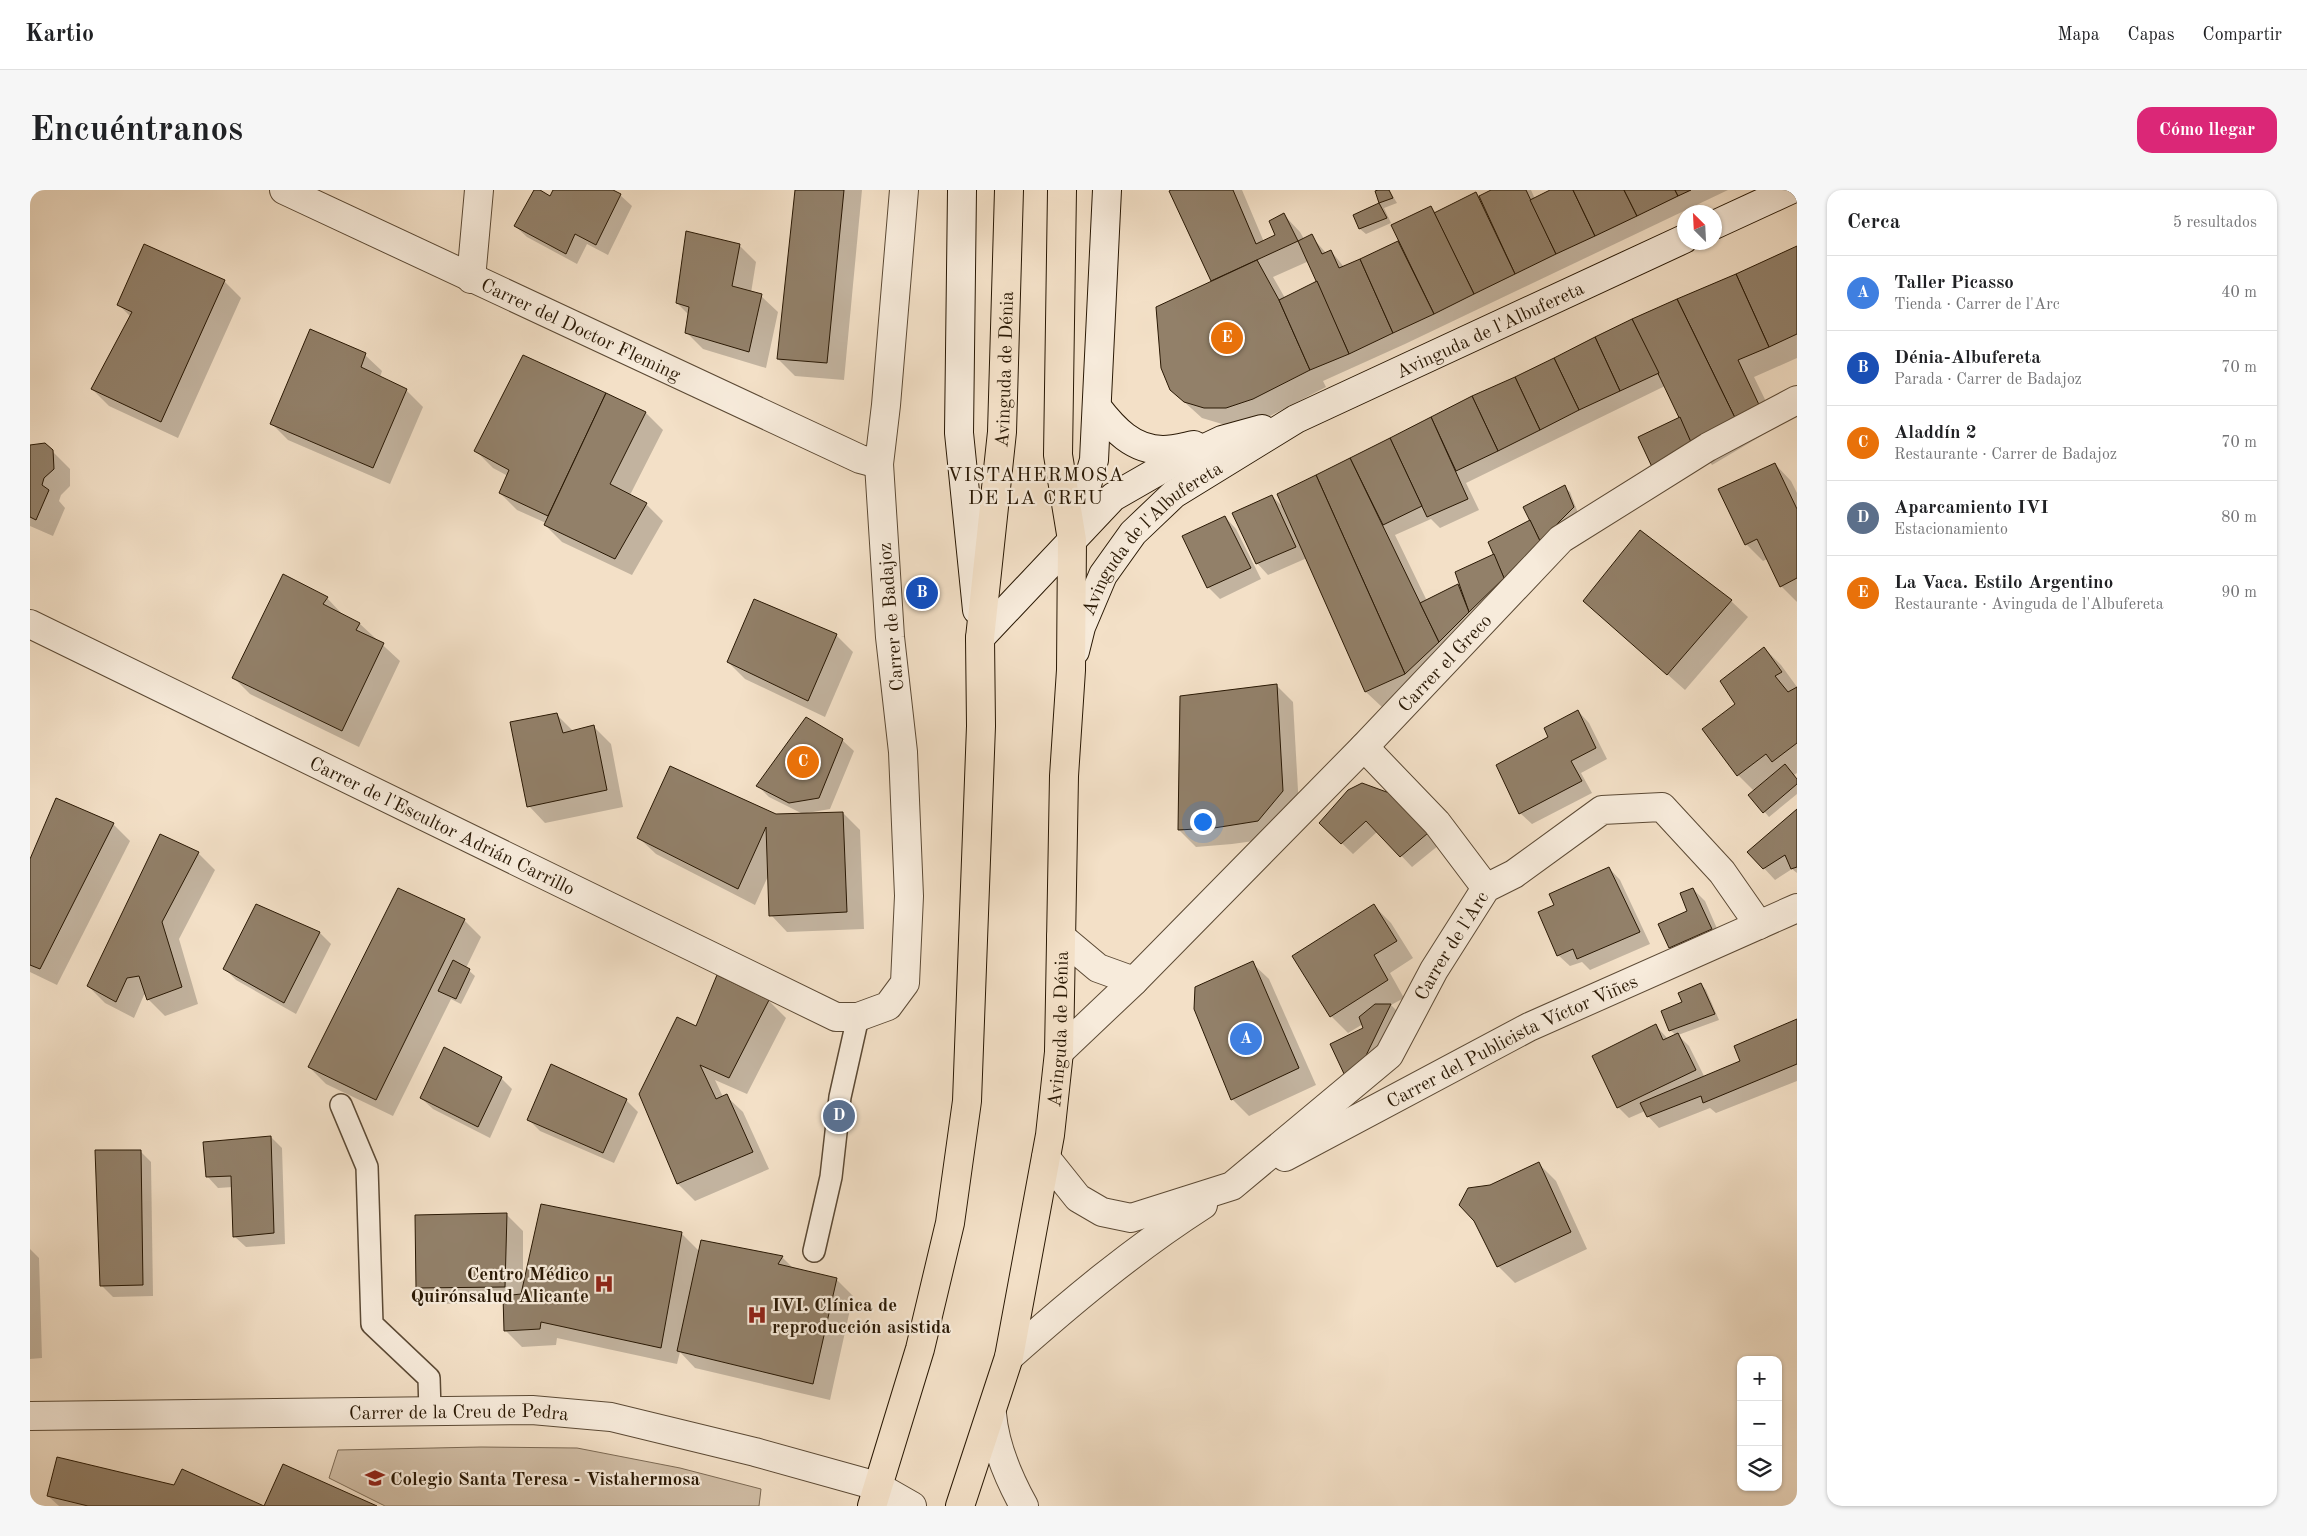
<!DOCTYPE html>
<html lang="es">
<head>
<meta charset="utf-8">
<style>
	:root { --surface:#fff; --page:#f6f6f6; --text:#202124; --muted:#757577; --line:#e0e0e0; --accent:#db2777 }
	body { margin:0; font-family:"Old Standard TT",serif; background:var(--page); color:var(--text) }
	.controls { position:absolute; right:15px; bottom:15px; display:grid; overflow:hidden; border-radius:10px; box-shadow:0 1px 4px #0004 }
	.controls button { width:45px; height:45px; display:grid; place-items:center; padding:0; border:0; border-bottom:1px solid var(--line); background:var(--surface); color:var(--text); font:25px sans-serif }
	.compass { position:absolute; left:1647px; top:15px; width:45px; height:45px; border-radius:50%; background:var(--surface); box-shadow:0 1px 4px #0004; rotate:336deg }
	.you { position:absolute; left:1172px; top:631px; width:18px; height:18px; margin:-12px; border:4px solid #fff; border-radius:50%; background:#1a73e8; box-shadow:0 0 0 8px #1a73e833 }
	.badge { display:grid; place-items:center; width:32px; height:32px; border-radius:50%; background:var(--accent); color:#fff; font-size:16px; font-weight:700 }
	.pin { position:absolute; translate:-50% -50%; border:2px solid #fff; box-shadow:0 1px 5px #0006 }
	.list { margin:0; padding:0; list-style:none }
	h2 { display:flex; justify-content:space-between; align-items:center; height:65px; margin:0; padding:0 20px; font-size:21px }
	h2 small { font-size:16px; font-weight:400; color:var(--muted) }
	.list li { display:grid; grid-template-columns:32px 1fr auto; gap:15px; align-items:center; box-sizing:border-box; height:75px; padding:0 20px; border-top:1px solid var(--line) }
	.list b { display:block; font-size:19px; white-space:nowrap }
	.list p { margin:0; font-size:16px; white-space:nowrap; color:var(--muted) }
	.list em { font-size:16px; font-style:normal; color:var(--muted) }
	.icon { flex:none; width:28px; height:28px; fill:none; stroke:currentColor; stroke-width:2; stroke-linecap:round; stroke-linejoin:round }
	.map { position:relative; flex:none; width:1767px; height:1316px; overflow:hidden; border-radius:15px }
	header { display:flex; align-items:center; gap:30px; box-sizing:border-box; height:70px; padding:0 25px; background:var(--surface); border-bottom:1px solid var(--line) }
	header strong { font-size:24px }
	nav { display:flex; gap:28px; margin-inline-start:auto; font-size:18px }
	.intro { display:flex; align-items:center; justify-content:space-between; box-sizing:border-box; height:120px; padding:0 30px }
	h1 { margin:0; font-size:35px }
	.button { padding:12px 22px; border-radius:15px; background:var(--accent); color:#fff; font-size:18px; font-weight:700 }
	main { display:flex; gap:30px; padding:0 30px }
	aside { flex:1; background:var(--surface); border-radius:15px; box-shadow:0 1px 4px #0004 }
	.map>svg:first-child { display:block }
	.green { fill:#d1bea6; stroke:#7d6b55 }
	.shadow { fill:#0003; fill-rule:evenodd }
	.building { fill:#928069; stroke:#291804 }
	.lines { fill:none; stroke-linecap:round; stroke-linejoin:round }
	.lane-casing { stroke:#5c4a35; stroke-width:24 }
	.street-casing { stroke:#5c4a35; stroke-width:30 }
	.secondary-casing { stroke:#291804; stroke-width:30 }
	.primary-casing { stroke:#291804; stroke-width:30 }
	.lane { stroke:#f7ebdb; stroke-width:21 }
	.street { stroke:#f7ebdb; stroke-width:28 }
	.secondary { stroke:#f7ebdb; stroke-width:28 }
	.primary { stroke:#f3e0c7; stroke-width:28 }
	.labels { text-anchor:middle; stroke-width:4.5; stroke-linejoin:round; paint-order:stroke }
	.street-label { font-size:19px; fill:#291804; stroke:#f7ebdb }
	.poi-label { font-size:19px; font-weight:bold; fill:#291804; stroke:#f7ebdb; text-anchor:start }
	.neighbourhood-label { font-size:20px; letter-spacing:1px; fill:#291804; stroke:#f7ebdb }
</style>
</head>
<body>
<header>
<strong>Kartio</strong>
<nav><a>Mapa</a><a>Capas</a><a>Compartir</a></nav>
</header>
<div class="intro"><h1>Encuéntranos</h1><a class="button">Cómo llegar</a></div>
<main>
<div class="map">
<svg width="1767" height="1316" viewBox="0 0 1767 1316">
	<rect width="100%" height="100%" fill="#f3e0c7"/>
	<filter id="stains"><feTurbulence type="fractalNoise" baseFrequency=".004" numOctaves="4"/><feColorMatrix values="0 0 0 0 .2 0 0 0 0 .09 0 0 0 0 .02 0 0 0 .5 -.17"/></filter>
	<radialGradient id="worn" r=".72"><stop offset=".6" stop-color="#630" stop-opacity="0"/><stop offset="1" stop-color="#630" stop-opacity=".3"/></radialGradient>
	<polygon class="green" points="451,1257 547,1258 650,1278 731,1299 729,1316 355,1316 299,1288 308,1260"/>
	<g class="shadow">
		<polygon points="506,0 520,8 525,0 581,0 590,5 602,16 578,65 557,54 547,74 497,47 485,36"/>
		<polygon points="767,0 832,0 814,190 765,186 748,169"/>
		<path d="M1144,0H1212L1234,52L1247,46L1254,25L1270,42L1274,49L1281,46L1296,63L1301,61L1314,77L1370,52L1401,17L1406,23L1446,3L1450,7L1464,0H1501L1505,9L1523,0H1698L1375,154L1293,191L1296,197L1240,226L1214,235L1192,234L1172,228L1141,200L1183,92L1140,2ZM1279,71L1289,92L1255,108L1243,87Z"/>
		<polygon points="1352,0 1359,0 1367,13 1354,18 1361,33 1336,44 1330,39 1324,26 1351,13 1347,2"/>
		<polygon points="709,55 726,72 721,103 731,106 748,122 736,178 673,159 656,142 659,125 647,113"/>
		<polygon points="1767,57 1767,168 1724,187 1748,236 1682,275 1651,228 1635,196 1436,293 1449,320 1410,338 1401,329 1365,345 1397,411 1430,395 1502,331 1534,297 1540,302 1548,323 1353,518 1336,502 1277,368 1238,385 1227,373 1242,306 1255,319 1320,269 1323,273 1321,268 1443,207"/>
		<polygon points="194,91 211,108 148,248 79,216 62,199 101,127 88,114"/>
		<polygon points="335,165 352,181 350,187 376,200 393,217 360,294 258,250 241,233"/>
		<polygon points="493,166 616,223 633,240 600,305 616,314 633,331 602,385 532,352 515,335 516,333 487,320 470,303 478,286 463,278 446,261"/>
		<polygon points="15,254 40,279 40,296 31,305 29,311 35,318 23,346 0,336 0,257"/>
		<polygon points="1745,274 1761,291 1767,303 1767,412 1751,396 1737,369 1733,371 1716,354"/>
		<polygon points="1195,327 1206,339 1231,389 1190,409 1178,397"/>
		<polygon points="297,408 313,425 330,434 370,471 329,557 220,504 203,487"/>
		<polygon points="1555,411 1701,411 1718,427 1655,500"/>
		<polygon points="806,445 823,462 795,527 715,489 698,472"/>
		<polygon points="1734,458 1751,475 1767,497 1767,583 1764,585 1767,589 1767,604 1739,627 1720,605 1724,601 1708,585 1706,514"/>
		<polygon points="1246,495 1263,512 1269,618 1245,648 1202,654 1166,657 1149,640"/>
		<polygon points="1548,521 1559,533 1577,569 1551,583 1562,603 1502,634 1490,623 1519,548"/>
		<polygon points="527,525 544,542 564,537 581,554 593,617 515,633 499,616"/>
		<polygon points="812,550 824,561 800,619 777,623 777,624 813,623 830,640 834,739 757,742 741,725 739,684 725,715 626,664 609,648 746,625 773,624 739,607 728,596"/>
		<polygon points="1370,614 1409,655 1382,677 1348,641 1323,664 1291,633"/>
		<polygon points="1767,621 1767,683 1762,679 1745,690 1719,662"/>
		<polygon points="83,634 100,651 27,795 0,782 0,672"/>
		<polygon points="168,663 185,680 149,749 168,814 135,826 118,809 116,804 114,805 104,828 75,813 58,796"/>
		<polygon points="1579,678 1590,690 1620,754 1560,780 1552,772 1540,776 1528,765 1525,716"/>
		<polygon points="1663,699 1675,711 1692,750 1652,769 1640,757 1659,721"/>
		<polygon points="226,715 290,743 301,754 266,824 206,790 195,779"/>
		<polygon points="1344,716 1361,733 1383,768 1360,783 1374,808 1361,815 1372,826 1328,899 1335,839 1333,834 1318,843 1301,826 1264,766"/>
		<polygon points="434,730 451,747 436,778 445,786 431,814 421,809 363,926 296,894 279,877"/>
		<polygon points="1222,773 1239,789 1286,895 1219,926 1202,909"/>
		<polygon points="688,787 739,811 756,828 717,904 685,890 693,907 696,906 713,922 739,979 665,1011 648,994 610,904 667,838"/>
		<polygon points="1671,794 1676,800 1689,830 1648,845 1659,856 1675,888 1712,872 1767,831 1767,891 1686,923 1680,918 1629,938 1618,926 1615,921 1599,928 1588,917 1626,836 1638,849 1646,845 1640,840 1653,812"/>
		<polygon points="471,888 482,899 460,948 403,919 391,908"/>
		<polygon points="596,910 608,922 584,973 510,941 499,930"/>
		<polygon points="241,947 252,958 255,1054 216,1057 204,1046 203,997 188,998 177,986"/>
		<polygon points="110,961 121,972 123,1106 83,1107 71,1095"/>
		<polygon points="1509,974 1526,991 1557,1059 1485,1093 1468,1076 1445,1030 1460,996"/>
		<polygon points="512,1015 652,1044 669,1061 752,1067 765,1080 806,1089 823,1106 800,1210 665,1178 650,1162 647,1174 527,1148 526,1155 492,1157 475,1140 474,1113 404,1114 387,1097 476,1024 493,1041 493,1101"/>
		<polygon points="0,1059 9,1068 12,1168 0,1169"/>
		<polygon points="18,1306 231,1316 29,1316"/>
	</g>
	<g class="building">
		<polygon points="504,0 510,0 520,6 523,0 583,0 591,4 566,55 545,44 536,64 484,36"/>
		<polygon points="765,0 814,0 797,173 747,169"/>
		<polygon points="1141,0 1203,0 1226,54 1245,45 1239,31 1254,23 1268,51 1181,91 1139,1"/>
		<polygon points="1348,0 1359,0 1363,8 1349,13 1345,1"/>
		<polygon points="1461,0 1496,0 1526,64 1485,84 1449,6"/>
		<polygon points="1520,0 1543,0 1565,46 1526,64 1500,10"/>
		<polygon points="1543,0 1594,0 1607,26 1565,46"/>
		<polygon points="1594,0 1645,0 1648,6 1607,26"/>
		<polygon points="1645,0 1661,0 1648,6"/>
		<polygon points="1446,2 1485,84 1444,104 1404,23"/>
		<polygon points="1349,13 1357,28 1329,39 1323,25"/>
		<polygon points="1401,16 1444,104 1404,124 1361,35"/>
		<polygon points="656,41 710,54 702,96 732,104 719,162 655,143 659,117 646,113"/>
		<polygon points="1282,44 1292,64 1301,60 1309,78 1330,69 1363,143 1319,164 1268,51"/>
		<polygon points="1368,51 1404,124 1363,143 1330,69"/>
		<polygon points="114,54 195,90 131,232 61,199 102,122 87,115"/>
		<polygon points="1767,56 1767,144 1739,157 1706,84"/>
		<polygon points="1227,70 1249,110 1280,180 1223,209 1196,218 1174,218 1154,212 1140,200 1131,178 1126,117"/>
		<polygon points="1706,84 1739,157 1708,170 1731,219 1708,234 1647,109"/>
		<polygon points="1287,91 1319,164 1280,180 1249,110"/>
		<polygon points="1647,109 1708,234 1664,259 1602,129"/>
		<polygon points="1602,129 1629,183 1590,201 1565,147"/>
		<polygon points="280,139 336,163 331,177 377,199 343,278 240,234"/>
		<polygon points="1565,147 1590,201 1549,220 1524,168"/>
		<polygon points="493,165 576,203 518,326 469,303 479,280 444,261"/>
		<polygon points="1524,168 1549,220 1510,240 1485,187"/>
		<polygon points="1485,187 1510,240 1468,261 1442,206"/>
		<polygon points="576,203 616,222 580,294 617,313 585,369 514,335"/>
		<polygon points="1442,206 1468,261 1426,281 1401,227"/>
		<polygon points="1401,227 1438,309 1397,327 1360,248"/>
		<polygon points="1650,227 1664,259 1623,279 1608,247"/>
		<polygon points="1360,248 1392,316 1353,335 1320,268"/>
		<polygon points="15,253 23,260 24,279 14,288 12,295 19,300 6,330 0,327 0,255"/>
		<polygon points="1320,268 1409,452 1375,484 1286,285"/>
		<polygon points="1745,273 1767,319 1767,388 1750,397 1727,349 1715,355 1688,299"/>
		<polygon points="1286,285 1375,484 1335,502 1247,304"/>
		<polygon points="1535,295 1544,317 1510,351 1493,317"/>
		<polygon points="1242,305 1266,357 1226,374 1202,323"/>
		<polygon points="1195,326 1221,378 1177,398 1152,346"/>
		<polygon points="1500,330 1510,351 1474,388 1458,352"/>
		<polygon points="1610,340 1702,410 1637,485 1553,411"/>
		<polygon points="1464,364 1474,388 1439,422 1425,382"/>
		<polygon points="253,384 298,407 293,414 330,433 326,440 354,453 312,541 202,488"/>
		<polygon points="1428,394 1439,422 1409,452 1390,413"/>
		<polygon points="724,409 807,444 778,511 697,472"/>
		<polygon points="1734,457 1752,482 1745,486 1758,502 1767,497 1767,553 1742,572 1736,564 1707,586 1672,539 1705,514 1690,491"/>
		<polygon points="1247,494 1253,601 1228,631 1184,638 1148,640 1150,506"/>
		<polygon points="1548,520 1566,558 1541,571 1552,591 1489,624 1466,575 1518,547 1514,538"/>
		<polygon points="527,523 533,543 564,535 577,600 497,617 480,532"/>
		<polygon points="776,527 813,549 789,608 759,613 726,596"/>
		<polygon points="1755,574 1767,589 1767,594 1733,623 1718,605"/>
		<polygon points="640,576 746,624 813,622 817,722 739,726 736,637 708,699 607,648"/>
		<polygon points="1332,593 1362,604 1398,643 1370,667 1336,631 1311,654 1289,633 1318,600"/>
		<polygon points="26,608 84,633 10,779 0,775 0,669"/>
		<polygon points="1767,619 1767,677 1761,679 1755,665 1733,679 1717,662"/>
		<polygon points="130,644 169,662 132,732 152,797 117,810 109,786 97,788 86,812 57,796"/>
		<polygon points="1579,677 1610,742 1547,769 1543,759 1527,766 1508,722 1524,715 1519,704"/>
		<polygon points="368,698 435,729 346,910 278,877"/>
		<polygon points="1663,698 1682,739 1639,758 1628,734 1657,721 1650,703"/>
		<polygon points="226,714 290,742 254,813 193,779"/>
		<polygon points="1344,714 1367,751 1344,765 1358,790 1300,827 1262,766"/>
		<polygon points="423,770 440,779 426,809 408,801"/>
		<polygon points="1223,771 1269,878 1201,910 1164,819 1165,797"/>
		<polygon points="687,785 739,810 699,888 670,875 686,909 697,904 723,962 647,994 609,904 647,827 666,836"/>
		<polygon points="1671,793 1685,824 1639,841 1631,821 1652,812 1648,803"/>
		<polygon points="1345,814 1361,814 1328,882 1316,888 1300,854 1333,838 1329,827"/>
		<polygon points="1767,829 1767,874 1673,913 1671,906 1617,927 1610,913 1710,871 1704,856"/>
		<polygon points="1626,834 1633,850 1648,843 1666,880 1587,918 1562,866"/>
		<polygon points="414,857 472,887 448,937 390,908"/>
		<polygon points="521,874 597,909 573,963 497,930"/>
		<polygon points="241,946 244,1043 203,1047 201,986 176,987 173,952"/>
		<polygon points="65,960 111,960 113,1095 70,1096"/>
		<polygon points="1509,972 1541,1042 1467,1077 1444,1031 1429,1015 1438,998 1460,995"/>
		<polygon points="511,1014 652,1042 631,1158 511,1132 510,1139 474,1141 473,1106 491,1104"/>
		<polygon points="477,1023 475,1097 386,1098 385,1025"/>
		<polygon points="671,1050 753,1066 748,1074 807,1088 783,1194 647,1161"/>
		<polygon points="27,1267 144,1295 152,1279 234,1316 58,1316 17,1306"/>
		<polygon points="253,1274 347,1316 234,1316"/>
	</g>
	<g class="lines">
		<defs>
			<g id="lane">
				<polyline points="311,915 337,977 342,1134 399,1188 400,1221"/>
				<polyline points="784,1061 801,987 810,907 828,827"/>
			</g>
			<g id="street">
				<path id="s1" d="M254,0L830,269L849,274"/>
				<polyline points="441,89 449,0"/>
				<path id="s2" d="M0,434L806,827H828L858,816L875,793L879,706L873,562L860,447L849,274L856,215L874,0"/>
				<polyline points="1334,557 1407,633 1456,698"/>
				<polyline points="1031,747 1068,778 1104,791"/>
				<path id="s3" d="M1029,862L1104,791L1334,557L1531,349L1678,257L1767,210"/>
				<path id="s4" d="M1255,967L1499,837L1767,718"/>
				<path id="s5" d="M1016,968L1048,1008L1072,1022L1101,1028L1202,996L1359,865L1404,780L1456,698L1484,684L1572,620L1632,617L1692,682L1729,735"/>
				<path d="M979,1167C1041,1112 1103,1060 1173,1015"/>
				<path d="M962,1224C965,1257 978,1287 994,1316"/>
				<path id="s6" d="M0,1226L502,1220L581,1227L725,1262L847,1296L882,1316"/>
			</g>
			<g id="secondary">
				<polyline points="932,0 929,243 947,420"/>
				<polyline points="1684,35 1760,0"/>
				<path d="M1067,217C1084,239 1103,260 1133,260C1143,260 1154,257 1164,255"/>
				<polyline points="1042,348 1064,270 1077,0"/>
				<polyline points="950,448 1083,307 1137,276 1192,250 1232,239"/>
				<path id="s7" d="M1045,461L1051,437L1073,385L1103,343L1144,304L1266,229L1654,49"/>
			</g>
			<g id="primary">
				<path id="s8" d="M842,1316L890,1159L920,1033L937,911L951,536L950,448L972,242L979,0"/>
				<path id="s9" d="M930,1316L979,1167L1020,945L1029,862L1034,586L1041,480L1042,350L1028,265L1032,0"/>
			</g>
		</defs>
		<use href="#lane" class="lane-casing"/>
		<use href="#street" class="street-casing"/>
		<use href="#secondary" class="secondary-casing"/>
		<use href="#primary" class="primary-casing"/>
		<use href="#lane" class="lane"/>
		<use href="#street" class="street"/>
		<use href="#secondary" class="secondary"/>
		<use href="#primary" class="primary"/>
	</g>
	<defs>
		<symbol id="hospital-bare" viewBox="-9 -9 18 18"><path d="M-5-5h3v3.5h4V-5h3V5h-3V1.5h-4V5h-3Z" fill="#8f2418" stroke="#f7ebdb" stroke-width="2.5" paint-order="stroke"/></symbol>
		<symbol id="school-bare" viewBox="-9 -9 18 18"><path d="M0-5L7-2L0 1L-7-2ZM-4 1L0 2.5L4 1V4Q0 6-4 4Z" fill="#8f2418" stroke="#f7ebdb" stroke-width="2.5" paint-order="stroke"/></symbol>
	</defs>
	<g fill-rule="evenodd">
		<use href="#hospital-bare" x="560" y="1080" width="28" height="28"/>
		<use href="#hospital-bare" x="713" y="1111" width="28" height="28"/>
		<use href="#school-bare" x="331" y="1274" width="28" height="28"/>
	</g>
	<g class="labels">
		<g class="street-label">
			<text dy="7" stroke="none"><textPath href="#s1" startOffset="328">Carrer del Doctor Fleming</textPath></text>
			<text dy="7" stroke="none"><textPath href="#s7" startOffset="546">Avinguda de l'Albufereta</textPath></text>
			<text dy="7" stroke="none"><textPath href="#s8" startOffset="1150">Avinguda de Dénia</textPath></text>
			<text dy="7" stroke="none"><textPath href="#s7" startOffset="141">Avinguda de l'Albufereta</textPath></text>
			<text transform="translate(860 427) rotate(-95)" y="7">Carrer de Badajoz</text>
			<text dy="7" stroke="none"><textPath href="#s3" startOffset="548">Carrer el Greco</textPath></text>
			<text dy="7" stroke="none"><textPath href="#s2" startOffset="459">Carrer de l'Escultor Adrián Carrillo</textPath></text>
			<text dy="7" stroke="none"><textPath href="#s5" startOffset="545">Carrer de l'Arc</textPath></text>
			<text dy="7" stroke="none"><textPath href="#s9" startOffset="489">Avinguda de Dénia</textPath></text>
			<text dy="7" stroke="none"><textPath href="#s4" startOffset="255">Carrer del Publicista Víctor Viñes</textPath></text>
			<text dy="7" stroke="none"><textPath href="#s6" startOffset="429">Carrer de la Creu de Pedra</textPath></text>
		</g>
		<g class="poi-label">
			<text x="559" y="1090" text-anchor="end">Centro Médico<tspan x="559" dy="22">Quirónsalud Alicante</tspan></text>
			<text x="742" y="1121">IVI. Clínica de<tspan x="742" dy="22">reproducción asistida</tspan></text>
			<text x="360" y="1295">Colegio Santa Teresa - Vistahermosa</text>
		</g>
		<g class="neighbourhood-label">
			<text x="1006" y="291">VISTAHERMOSA<tspan x="1006" dy="23">DE LA CREU</tspan></text>
		</g>
	</g>
	<rect width="100%" height="100%" filter="url(#stains)"/>
	<rect width="100%" height="100%" fill="url(#worn)"/>
</svg>
<div class="controls">
<button>+</button>
<button>−</button>
<button><svg class="icon" aria-label="layers" viewBox="0 0 24 24"><path d="M12 4l9 5-9 5-9-5zM3 14l9 5 9-5"/></svg></button>
</div>
<svg class="compass" viewBox="-18 -18 36 36"><path d="M0-13l5 13h-10z" fill="#e53935"/><path d="M0 13l5-13h-10z" fill="#757577"/></svg>
<div class="you"></div>
<div class="pin badge" style="left:1216px;top:849px;background:#3f7fe0">A</div>
<div class="pin badge" style="left:892px;top:403px;background:#1a4fb4">B</div>
<div class="pin badge" style="left:773px;top:572px;background:#e8710a">C</div>
<div class="pin badge" style="left:809px;top:926px;background:#5c6f8a">D</div>
<div class="pin badge" style="left:1197px;top:148px;background:#e8710a">E</div>
</div>
<aside>
<h2>Cerca<small>5 resultados</small></h2>
<ul class="list">
<li><span class="badge" style="background:#3f7fe0">A</span><div><b>Taller Picasso</b><p>Tienda · Carrer de l'Arc</p></div><em>40 m</em></li>
<li><span class="badge" style="background:#1a4fb4">B</span><div><b>Dénia-Albufereta</b><p>Parada · Carrer de Badajoz</p></div><em>70 m</em></li>
<li><span class="badge" style="background:#e8710a">C</span><div><b>Aladdín 2</b><p>Restaurante · Carrer de Badajoz</p></div><em>70 m</em></li>
<li><span class="badge" style="background:#5c6f8a">D</span><div><b>Aparcamiento IVI</b><p>Estacionamiento</p></div><em>80 m</em></li>
<li><span class="badge" style="background:#e8710a">E</span><div><b>La Vaca. Estilo Argentino</b><p>Restaurante · Avinguda de l'Albufereta</p></div><em>90 m</em></li>
</ul>
</aside>
</main>
</body>
</html>
